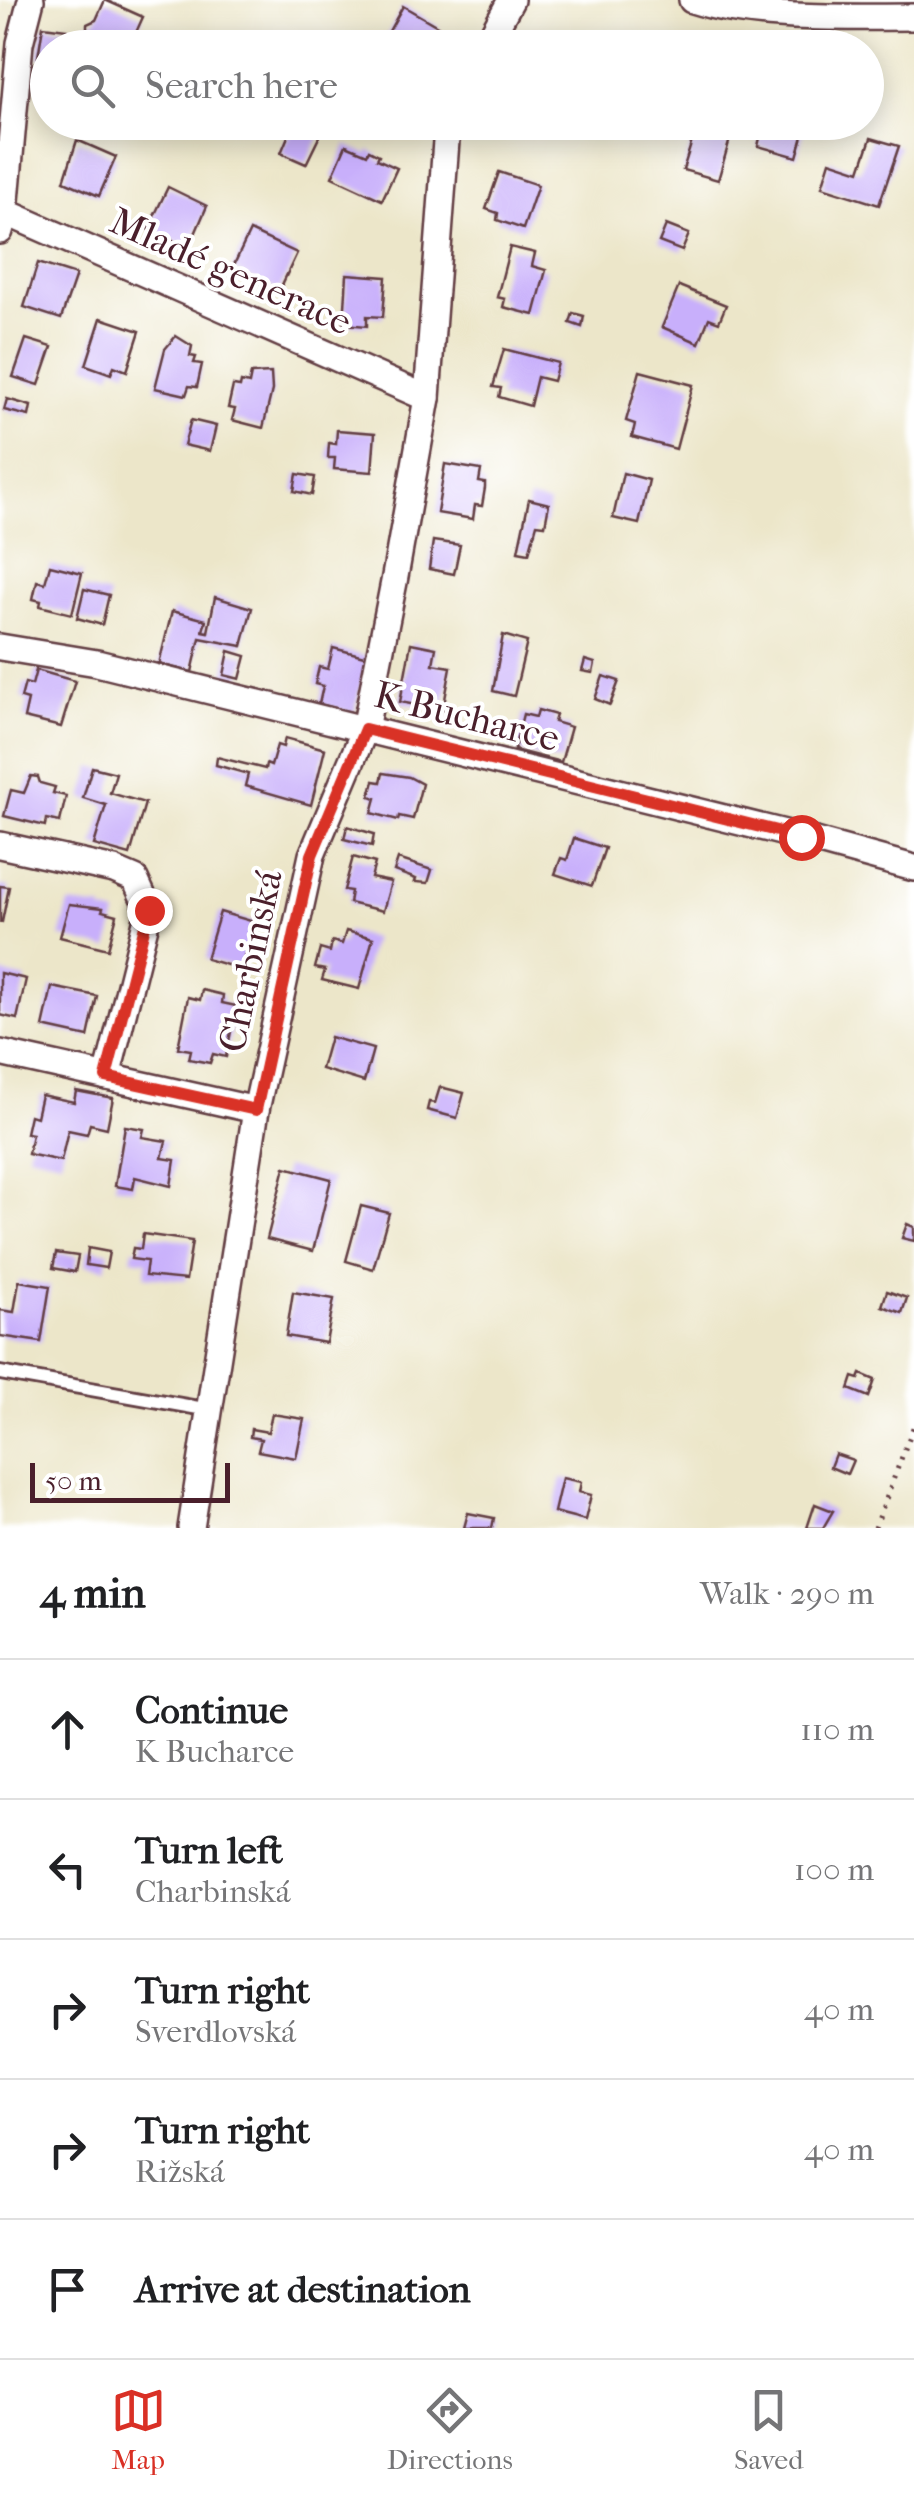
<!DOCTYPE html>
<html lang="en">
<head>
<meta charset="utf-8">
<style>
	:root { --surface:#fff; --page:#f6f6f6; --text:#202124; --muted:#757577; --line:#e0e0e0; --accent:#d93025 }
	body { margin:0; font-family:"IM FELL French Canon",serif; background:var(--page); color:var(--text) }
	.scale { position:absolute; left:30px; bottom:25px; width:200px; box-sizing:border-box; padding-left:10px; border:5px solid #4a1f2b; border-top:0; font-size:28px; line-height:35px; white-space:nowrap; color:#4a1f2b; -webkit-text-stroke:8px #fff; paint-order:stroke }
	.stop { position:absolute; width:30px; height:30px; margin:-22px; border:8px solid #d93025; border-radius:50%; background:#fff }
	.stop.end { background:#d93025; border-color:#fff; box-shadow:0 2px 10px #0008 }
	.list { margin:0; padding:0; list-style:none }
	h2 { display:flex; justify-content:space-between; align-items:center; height:130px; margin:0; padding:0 40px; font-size:42px }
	h2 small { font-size:32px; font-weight:400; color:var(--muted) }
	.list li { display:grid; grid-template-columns:65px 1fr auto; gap:30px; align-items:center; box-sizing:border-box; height:140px; padding:0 40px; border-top:2px solid var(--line) }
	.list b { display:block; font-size:38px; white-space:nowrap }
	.list p { margin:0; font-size:32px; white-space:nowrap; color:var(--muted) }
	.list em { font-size:32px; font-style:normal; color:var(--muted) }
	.icon { flex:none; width:55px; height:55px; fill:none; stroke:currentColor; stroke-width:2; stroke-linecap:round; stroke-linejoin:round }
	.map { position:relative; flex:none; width:914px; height:1528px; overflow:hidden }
	.search { position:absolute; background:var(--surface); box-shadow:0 5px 25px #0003; left:30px; right:30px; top:30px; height:110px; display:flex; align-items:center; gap:25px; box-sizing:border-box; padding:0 35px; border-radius:55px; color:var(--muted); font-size:38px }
	.sheet { height:830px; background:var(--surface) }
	nav { display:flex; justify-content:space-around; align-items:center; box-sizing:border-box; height:140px; border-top:2px solid var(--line); background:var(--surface); font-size:28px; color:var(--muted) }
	nav a { display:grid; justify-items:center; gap:5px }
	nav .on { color:var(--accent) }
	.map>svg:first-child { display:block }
	.building { fill:#c8affb }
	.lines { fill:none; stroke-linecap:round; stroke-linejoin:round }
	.lane-casing { stroke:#623d43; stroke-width:18 }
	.street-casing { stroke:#623d43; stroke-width:30 }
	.path { stroke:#623d43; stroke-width:5; stroke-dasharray:2.5 8; stroke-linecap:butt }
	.lane { stroke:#fff; stroke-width:12 }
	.street { stroke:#fff; stroke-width:25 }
	.route { stroke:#d93025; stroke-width:12 }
	.labels { text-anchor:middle; stroke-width:8; stroke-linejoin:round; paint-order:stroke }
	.street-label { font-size:38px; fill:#4a1f2b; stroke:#fff }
</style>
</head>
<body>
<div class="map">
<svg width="914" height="1528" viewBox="0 0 914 1528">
	<rect width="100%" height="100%" fill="#fff"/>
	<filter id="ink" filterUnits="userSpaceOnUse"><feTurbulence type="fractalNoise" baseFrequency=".01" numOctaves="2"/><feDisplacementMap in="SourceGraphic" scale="20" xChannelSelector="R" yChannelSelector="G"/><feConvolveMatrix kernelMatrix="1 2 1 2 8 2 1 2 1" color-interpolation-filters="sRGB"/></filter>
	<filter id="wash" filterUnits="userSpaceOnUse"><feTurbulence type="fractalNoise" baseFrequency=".0048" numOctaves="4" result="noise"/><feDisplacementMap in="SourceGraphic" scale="40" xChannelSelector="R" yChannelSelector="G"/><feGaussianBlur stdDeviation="2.25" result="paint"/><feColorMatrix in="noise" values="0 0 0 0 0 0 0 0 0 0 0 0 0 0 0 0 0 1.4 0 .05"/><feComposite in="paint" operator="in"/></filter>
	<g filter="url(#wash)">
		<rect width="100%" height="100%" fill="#ece6c9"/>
		<g id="blocks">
			<g class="building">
				<polygon points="105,0 143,17 129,48 93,48 95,43 87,39 87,24 96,20"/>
				<polygon points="403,6 439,27 426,48 387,48 382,44"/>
				<polygon points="43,26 67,29 64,48 48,48 48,58 38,57"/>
				<polygon points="545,35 563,45 572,48 538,48"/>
				<polygon points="294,122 326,123 306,164 281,153"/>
				<polygon points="717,122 735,122 718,180 683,170 696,128 714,133"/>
				<polygon points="764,122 807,122 797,157 758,146"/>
				<polygon points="871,138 899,146 879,205 822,187 830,161 860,171"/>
				<polygon points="77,140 116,157 99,196 64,181"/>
				<polygon points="346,145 367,154 369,150 379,155 377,159 397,168 382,200 332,177"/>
				<polygon points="499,172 538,185 523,229 497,220 498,213 486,209"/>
				<polygon points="168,187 207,206 189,248 148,229"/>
				<polygon points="666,225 689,234 682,251 659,242"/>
				<polygon points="250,231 297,253 279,291 232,269"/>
				<polygon points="510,247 535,253 532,266 546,270 534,315 503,307 505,299 497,297"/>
				<polygon points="38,263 76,275 61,319 24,307"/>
				<polygon points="347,274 386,277 383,317 367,316 367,326 344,324"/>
				<polygon points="679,286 726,305 719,322 709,318 699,343 662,327"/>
				<polygon points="573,313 584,316 582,327 570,323"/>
				<polygon points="101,318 140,331 127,371 114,366 111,374 86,365"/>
				<polygon points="176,336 192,346 190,356 196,357 194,363 202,364 197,387 189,386 186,395 155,388 165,349"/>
				<polygon points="26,339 52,347 39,385 13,377"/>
				<polygon points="504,349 558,363 553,381 537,377 530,406 499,397 501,388 493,387"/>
				<polygon points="640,371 693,385 676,449 632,437 635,424 626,421"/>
				<polygon points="271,373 272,390 263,428 232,420 235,409 228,408 233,386 240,387 241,382 249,384 251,374"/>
				<polygon points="7,399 31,406 29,416 4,410"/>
				<polygon points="191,420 216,426 210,451 184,445"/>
				<polygon points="337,430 375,433 372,472 334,469 335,458 328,458 329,443 336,444"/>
				<polygon points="445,464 481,470 479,482 485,483 485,488 482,506 475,505 473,519 437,513"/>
				<polygon points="623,473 649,480 639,524 613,518"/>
				<polygon points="297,474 315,477 312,495 294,491"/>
				<polygon points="529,499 549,504 545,525 537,524 529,553 518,551"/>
				<polygon points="433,541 460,545 454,574 429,569"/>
				<polygon points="50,565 82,573 72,614 40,606 41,601 33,599 37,581 45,583"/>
				<polygon points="84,589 109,595 102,625 77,618"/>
				<polygon points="215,597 252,608 242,646 200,638 192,672 159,664 172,611 206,620 203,631 208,632"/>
				<polygon points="503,635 527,642 514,696 493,691"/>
				<polygon points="411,643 436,648 433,664 451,667 443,710 400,702"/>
				<polygon points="333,648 368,657 354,713 319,704 323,686 315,684 319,667 328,669"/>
				<polygon points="229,651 246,656 240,679 224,675"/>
				<polygon points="585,660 595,663 593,673 582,671"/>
				<polygon points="36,670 75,681 61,727 24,718 28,700 21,698 25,683 32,685"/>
				<polygon points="603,676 619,681 610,705 595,699"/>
				<polygon points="538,710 556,715 554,722 571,727 561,762 514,750 523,714 536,717"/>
				<polygon points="285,738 325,749 311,805 245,786 248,774 216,765 217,757 265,769 266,764 271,766 277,745 283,747"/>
				<polygon points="92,767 116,773 110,793 145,803 130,855 94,845 106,805 83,798"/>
				<polygon points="383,773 409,777 422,784 413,819 399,816 398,820 372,813 376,798 370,796 374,781 381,782"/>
				<polygon points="31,776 38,777 40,783 55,787 53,793 66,796 60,822 46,819 45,826 4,816 11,790 24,793"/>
				<polygon points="347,826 374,834 372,846 344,839"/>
				<polygon points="574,838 605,848 592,886 555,874 561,858 567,860"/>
				<polygon points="353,857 375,863 371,878 391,882 383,911 349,903 351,891 344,890"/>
				<polygon points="398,859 432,870 428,883 415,882 416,879 394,871"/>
				<polygon points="0,886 9,887 2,922 0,922"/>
				<polygon points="69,904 103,908 102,911 117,915 108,949 60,937"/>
				<polygon points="220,912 258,923 255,933 251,932 241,969 206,959"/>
				<polygon points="346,931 373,938 359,989 322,980 325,970 315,968 320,949 330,952 332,941 342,944"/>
				<polygon points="0,973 26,979 17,1019 0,1015"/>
				<polygon points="52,987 97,996 88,1037 43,1027"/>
				<polygon points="202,990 223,995 222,1003 236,1006 226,1057 213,1054 210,1063 189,1059 191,1050 178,1048 188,997 200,1000"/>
				<polygon points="330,1037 373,1049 364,1082 321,1069"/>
				<polygon points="440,1087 464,1093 457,1118 427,1110 429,1102 435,1103"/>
				<polygon points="76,1091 113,1098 107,1128 90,1124 87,1134 68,1130 61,1161 28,1154 32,1134 26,1133 30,1115 36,1117 41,1095 74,1102"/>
				<polygon points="125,1126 144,1129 142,1137 166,1141 162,1158 175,1160 171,1186 135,1177 133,1189 115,1186"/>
				<polygon points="285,1167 331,1179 313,1251 267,1239"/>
				<polygon points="361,1206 389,1213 373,1269 346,1261"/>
				<polygon points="907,1224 914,1227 914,1241 902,1238"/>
				<polygon points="143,1234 192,1241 186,1280 145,1276 147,1261 131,1259 133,1248 141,1249"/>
				<polygon points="88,1248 109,1252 106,1268 86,1265"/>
				<polygon points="56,1253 78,1256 75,1272 53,1268"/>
				<polygon points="19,1281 50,1286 41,1342 0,1336 0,1310 14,1312"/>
				<polygon points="887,1291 907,1298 902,1313 882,1306"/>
				<polygon points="293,1292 334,1299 326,1343 286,1336"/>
				<polygon points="861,1374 875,1380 869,1397 849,1389 853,1377 859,1379"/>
				<polygon points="272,1414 304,1419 296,1458 258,1451 261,1439 250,1437 251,1429 268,1432"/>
				<polygon points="835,1454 853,1460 847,1474 830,1467"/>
				<polygon points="562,1478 581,1482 579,1492 591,1495 585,1520 554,1512"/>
				<polygon points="815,1504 833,1511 823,1528 807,1528"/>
				<polygon points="468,1513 494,1518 492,1528 464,1528"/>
			</g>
		</g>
	</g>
	<g filter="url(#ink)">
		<use href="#blocks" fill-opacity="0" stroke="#623d43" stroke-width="2.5"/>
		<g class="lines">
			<defs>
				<polyline id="lane" points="0,1373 210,1410"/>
				<g id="street">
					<path d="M692,0C758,21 845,17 914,17"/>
					<polyline points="485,48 511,0"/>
					<polyline points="5,212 427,398"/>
					<polyline points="0,231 5,212 20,43 31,0"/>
					<polyline points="0,647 97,663 801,837 914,868"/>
					<polyline points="0,845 114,870 135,879 149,910 107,1077"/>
					<polyline points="0,1053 256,1110"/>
					<polyline points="191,1528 256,1110 312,855 365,729 394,582 427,398 446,141 450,122"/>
				</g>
			</defs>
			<use href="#lane" class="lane-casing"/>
			<use href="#street" class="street-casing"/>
			<polyline class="path" points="875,1528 914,1425"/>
			<use href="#lane" class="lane"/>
			<use href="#street" class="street"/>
		</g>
	</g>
	<g class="lines" filter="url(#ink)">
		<polyline class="route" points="149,910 106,1077 256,1110 312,855 365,729 801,837"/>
	</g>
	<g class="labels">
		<g class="street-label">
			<text transform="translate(231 271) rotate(24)" y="13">Mladé generace</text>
			<text transform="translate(467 716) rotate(14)" y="13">K Bucharce</text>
			<text transform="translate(250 961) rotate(-78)" y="13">Charbinská</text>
		</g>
	</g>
</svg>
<div class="scale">50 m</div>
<div class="stop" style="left:801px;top:837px"></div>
<div class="stop end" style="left:149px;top:910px"></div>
<div class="search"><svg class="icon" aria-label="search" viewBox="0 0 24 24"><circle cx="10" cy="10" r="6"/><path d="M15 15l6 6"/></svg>Search here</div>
</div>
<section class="sheet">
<h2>4 min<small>Walk · 290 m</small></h2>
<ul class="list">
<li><svg class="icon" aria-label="ahead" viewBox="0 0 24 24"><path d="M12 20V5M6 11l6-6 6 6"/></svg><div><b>Continue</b><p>K Bucharce</p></div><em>110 m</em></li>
<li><svg class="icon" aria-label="left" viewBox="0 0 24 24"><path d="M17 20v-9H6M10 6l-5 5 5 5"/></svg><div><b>Turn left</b><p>Charbinská</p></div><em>100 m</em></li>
<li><svg class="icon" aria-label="right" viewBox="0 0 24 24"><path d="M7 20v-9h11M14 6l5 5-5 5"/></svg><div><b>Turn right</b><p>Sverdlovská</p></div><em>40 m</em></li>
<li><svg class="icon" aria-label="right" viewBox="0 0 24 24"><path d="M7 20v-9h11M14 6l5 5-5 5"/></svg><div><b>Turn right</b><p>Rižská</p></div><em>40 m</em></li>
<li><svg class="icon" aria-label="arrive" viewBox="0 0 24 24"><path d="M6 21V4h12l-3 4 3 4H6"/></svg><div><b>Arrive at destination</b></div></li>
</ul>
</section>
<nav>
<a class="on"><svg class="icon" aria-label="map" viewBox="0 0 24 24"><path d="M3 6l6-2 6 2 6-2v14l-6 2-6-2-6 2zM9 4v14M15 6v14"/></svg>Map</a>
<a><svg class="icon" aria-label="directions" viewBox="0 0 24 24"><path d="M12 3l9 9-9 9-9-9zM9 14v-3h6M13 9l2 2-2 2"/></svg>Directions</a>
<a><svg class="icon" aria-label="saved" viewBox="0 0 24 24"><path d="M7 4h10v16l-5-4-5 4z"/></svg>Saved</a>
</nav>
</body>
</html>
